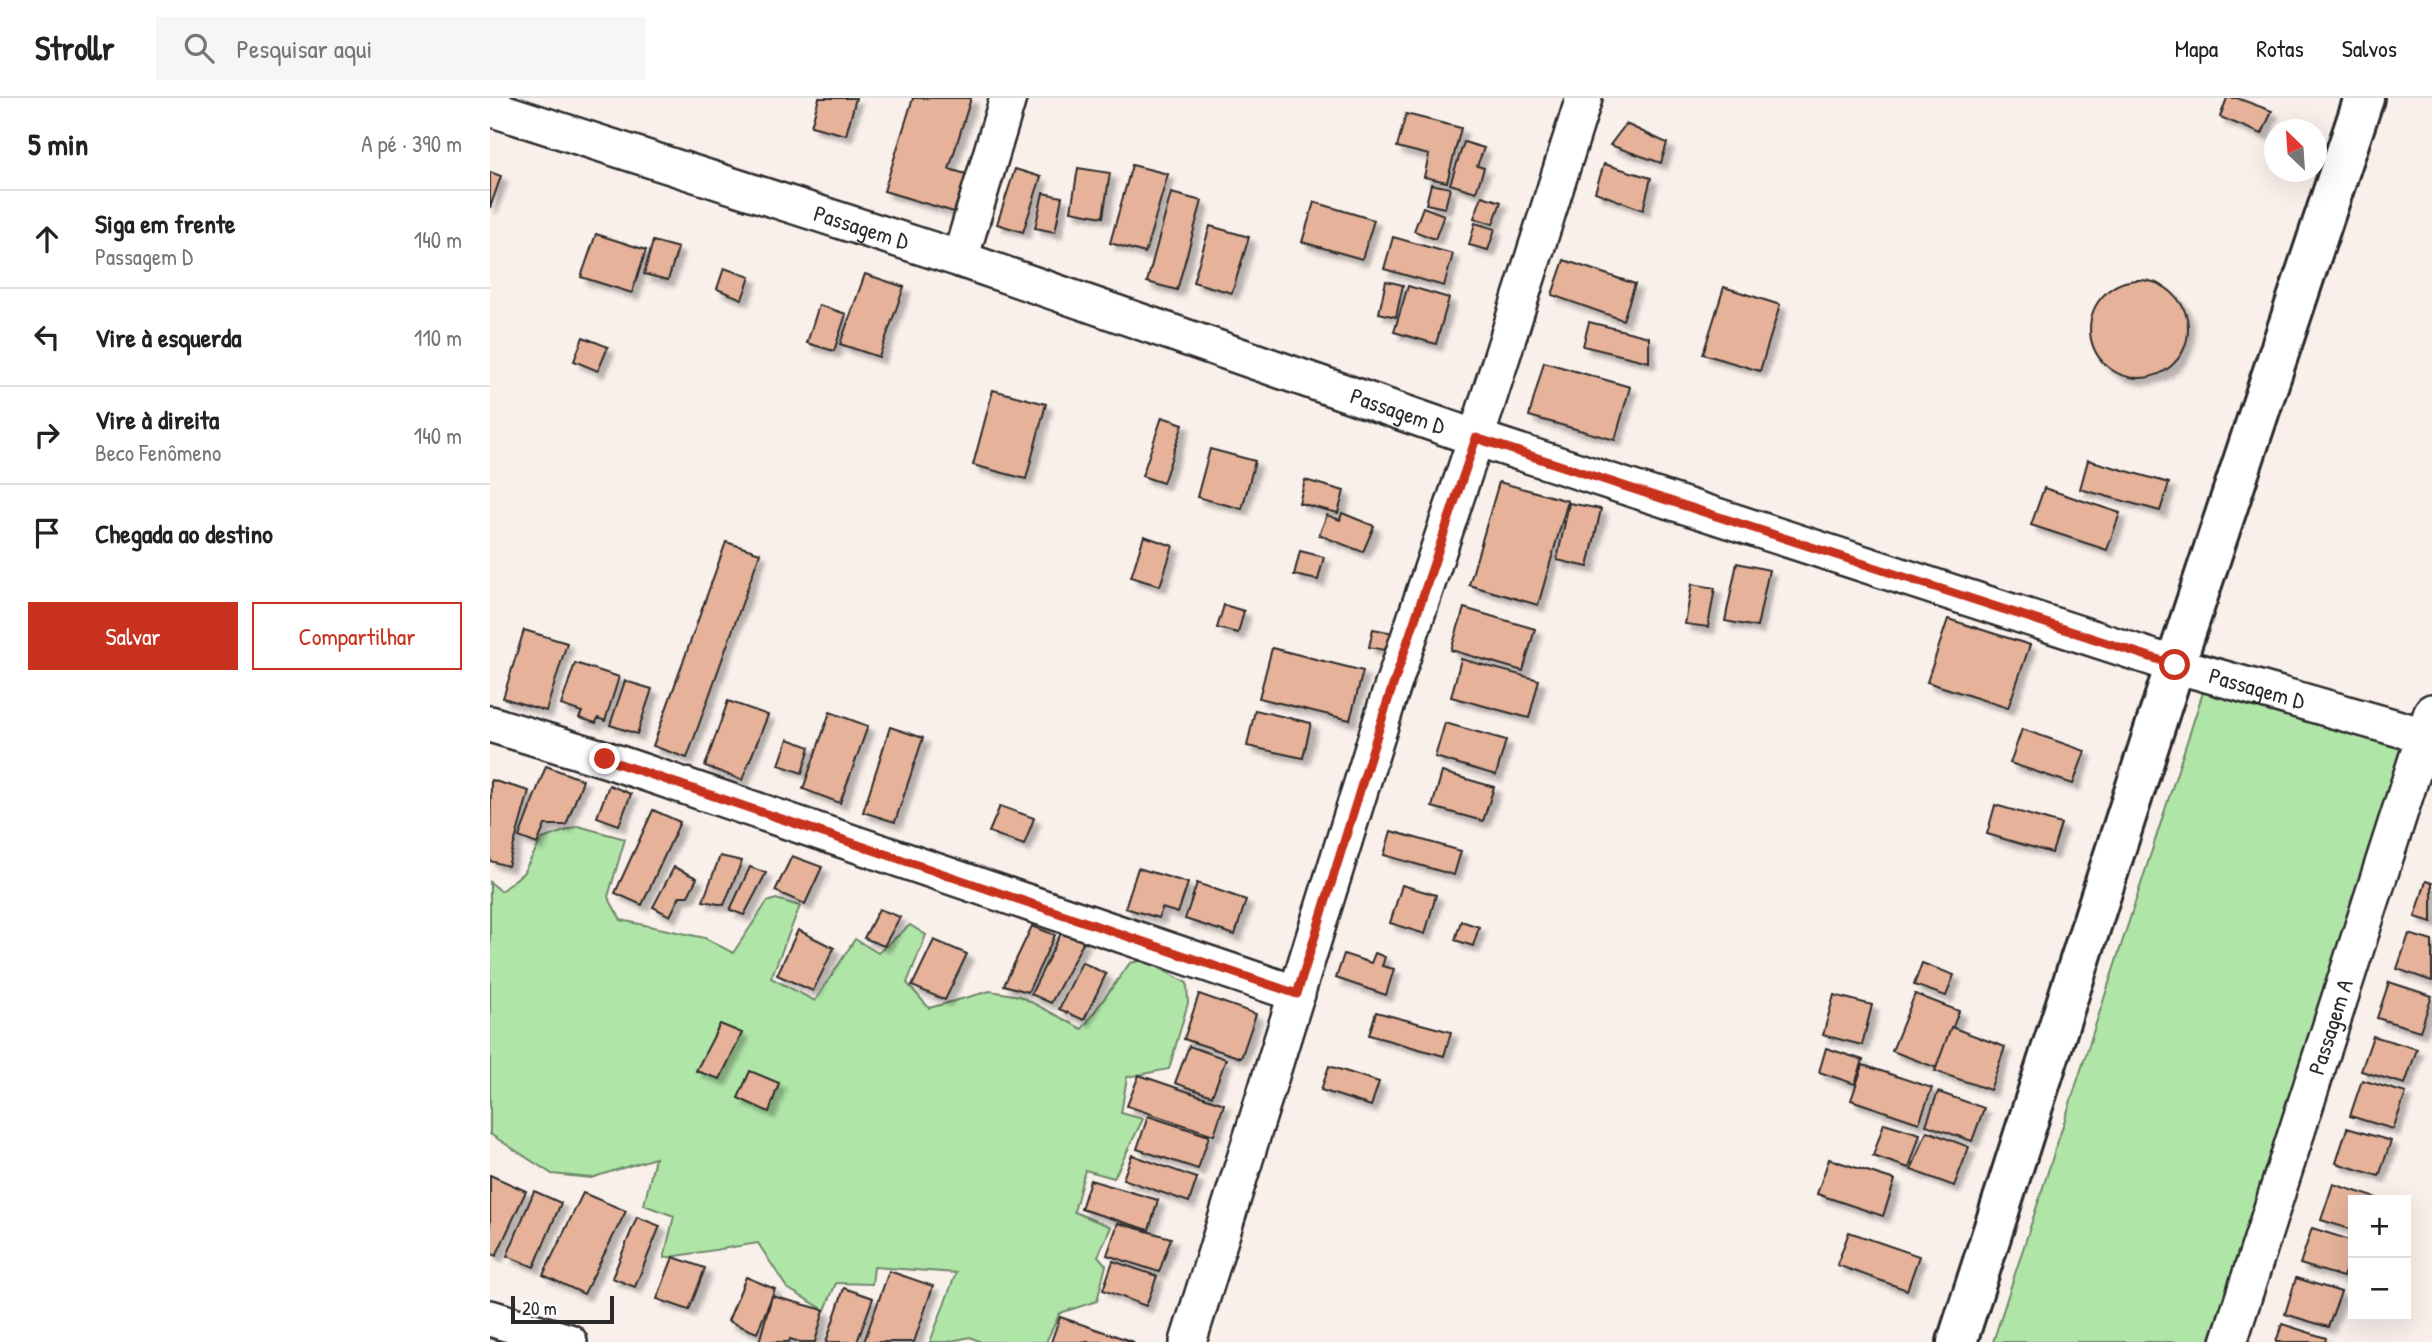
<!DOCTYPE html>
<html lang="pt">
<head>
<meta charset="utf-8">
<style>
	:root { --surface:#fff; --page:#f6f6f6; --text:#222; --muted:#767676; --line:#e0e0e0; --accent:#c8321e }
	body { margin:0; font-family:"Patrick Hand",sans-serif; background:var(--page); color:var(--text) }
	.controls { position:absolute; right:21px; bottom:21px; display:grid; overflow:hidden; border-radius:0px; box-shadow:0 7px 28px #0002 }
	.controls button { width:63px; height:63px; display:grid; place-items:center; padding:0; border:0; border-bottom:2px solid var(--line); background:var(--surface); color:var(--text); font:35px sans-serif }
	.compass { position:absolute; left:1774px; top:21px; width:63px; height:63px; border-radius:50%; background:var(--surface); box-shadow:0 7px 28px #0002; rotate:335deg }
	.scale { position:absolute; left:21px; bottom:18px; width:103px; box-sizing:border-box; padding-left:7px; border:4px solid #2b2b2b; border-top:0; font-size:19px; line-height:24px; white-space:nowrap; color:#2b2b2b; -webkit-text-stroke:5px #fff; paint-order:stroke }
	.stop { position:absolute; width:21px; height:21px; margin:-16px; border:5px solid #c8321e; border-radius:50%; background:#fff }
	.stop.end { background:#c8321e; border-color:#fff; box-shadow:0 2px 7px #0008 }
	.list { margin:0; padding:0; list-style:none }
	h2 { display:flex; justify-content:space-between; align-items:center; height:91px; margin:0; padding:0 28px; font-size:30px }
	h2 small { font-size:23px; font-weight:400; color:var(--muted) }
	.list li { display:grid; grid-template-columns:46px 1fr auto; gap:21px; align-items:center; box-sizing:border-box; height:98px; padding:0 28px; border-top:2px solid var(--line) }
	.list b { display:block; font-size:26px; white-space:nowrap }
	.list p { margin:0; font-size:23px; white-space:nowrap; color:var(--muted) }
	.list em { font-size:23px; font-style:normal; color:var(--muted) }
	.actions { display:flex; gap:14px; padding:21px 28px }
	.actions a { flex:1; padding:16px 0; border:2px solid var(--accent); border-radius:0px; text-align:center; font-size:24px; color:var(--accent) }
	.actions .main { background:var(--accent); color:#fff }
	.icon { flex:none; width:38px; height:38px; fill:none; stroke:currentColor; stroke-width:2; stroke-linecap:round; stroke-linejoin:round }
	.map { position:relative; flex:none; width:1942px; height:1244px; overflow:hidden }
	header { display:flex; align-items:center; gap:42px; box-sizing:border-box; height:98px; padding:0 35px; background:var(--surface); border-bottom:2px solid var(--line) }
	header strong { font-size:33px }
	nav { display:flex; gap:38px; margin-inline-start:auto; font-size:24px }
	.search { width:490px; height:63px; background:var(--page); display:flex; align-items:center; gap:18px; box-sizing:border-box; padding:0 24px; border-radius:0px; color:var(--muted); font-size:26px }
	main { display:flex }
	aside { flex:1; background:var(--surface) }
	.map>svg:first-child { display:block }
	.green { fill:#b0e5a8; stroke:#6e886a; stroke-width:2 }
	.building { fill:#e6b299; stroke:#2b2b2b; stroke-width:2; filter:url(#shadow) }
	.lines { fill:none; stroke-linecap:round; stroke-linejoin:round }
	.street-casing { stroke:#2b2b2b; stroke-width:40 }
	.secondary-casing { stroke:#2b2b2b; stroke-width:44 }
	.street { stroke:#fff; stroke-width:35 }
	.secondary { stroke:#fff; stroke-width:38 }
	.route { stroke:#c8321e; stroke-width:9 }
	.labels { text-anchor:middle; stroke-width:5; stroke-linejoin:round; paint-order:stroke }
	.street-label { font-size:23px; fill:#2b2b2b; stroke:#fff }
</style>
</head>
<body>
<header>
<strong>Strollr</strong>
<div class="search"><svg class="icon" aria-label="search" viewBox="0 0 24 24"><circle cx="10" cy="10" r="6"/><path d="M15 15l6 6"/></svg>Pesquisar aqui</div>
<nav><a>Mapa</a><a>Rotas</a><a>Salvos</a></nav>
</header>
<main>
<aside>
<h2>5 min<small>A pé · 390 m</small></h2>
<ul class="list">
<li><svg class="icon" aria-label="ahead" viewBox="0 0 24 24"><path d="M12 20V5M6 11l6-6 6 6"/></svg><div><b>Siga em frente</b><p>Passagem D</p></div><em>140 m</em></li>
<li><svg class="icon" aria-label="left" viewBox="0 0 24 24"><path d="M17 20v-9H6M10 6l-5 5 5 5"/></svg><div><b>Vire à esquerda</b></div><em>110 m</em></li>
<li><svg class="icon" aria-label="right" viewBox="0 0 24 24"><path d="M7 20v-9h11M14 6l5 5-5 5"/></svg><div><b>Vire à direita</b><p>Beco Fenômeno</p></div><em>140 m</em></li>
<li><svg class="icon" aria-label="arrive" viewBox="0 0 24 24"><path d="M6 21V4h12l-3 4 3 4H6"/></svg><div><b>Chegada ao destino</b></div></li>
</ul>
<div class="actions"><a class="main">Salvar</a><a>Compartilhar</a></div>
</aside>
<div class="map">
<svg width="1942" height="1244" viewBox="0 0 1942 1244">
	<defs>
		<filter id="shadow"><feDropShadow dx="6" dy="6" stdDeviation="2" flood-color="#0004"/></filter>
	</defs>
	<rect width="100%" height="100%" fill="#faf0eb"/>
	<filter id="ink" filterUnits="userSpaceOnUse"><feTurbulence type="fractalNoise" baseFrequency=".0143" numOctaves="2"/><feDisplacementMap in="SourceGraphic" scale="14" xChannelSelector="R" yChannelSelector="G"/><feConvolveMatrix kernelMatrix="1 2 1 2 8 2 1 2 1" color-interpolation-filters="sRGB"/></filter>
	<g filter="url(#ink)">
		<g class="green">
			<polygon points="1715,588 1913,650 1719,1244 1503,1244"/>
			<polygon points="88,728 135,741 118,799 131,822 215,840 243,855 277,804 286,801 310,808 281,880 325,903 365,841 388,855 420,827 436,837 417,885 439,910 500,893 530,898 592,931 640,865 655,862 697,885 698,905 679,971 637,979 631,1015 653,1021 624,1080 595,1072 584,1114 621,1129 608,1158 616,1167 607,1203 570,1215 556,1244 491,1244 480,1239 457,1244 440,1244 466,1175 384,1169 382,1186 346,1185 335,1212 297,1190 268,1145 174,1160 184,1118 154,1107 165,1060 101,1080 62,1076 0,1036 0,784 11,793 33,775 52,741"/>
		</g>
		<g class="building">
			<polygon points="329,0 366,0 356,37 321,28"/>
			<polygon points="423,0 481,0 459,71 476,76 464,114 394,93"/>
			<polygon points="1737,0 1747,0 1782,13 1772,36 1730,19"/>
			<polygon points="916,16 971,30 957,84 934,79 939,57 907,49"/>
			<polygon points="1136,26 1177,45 1171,65 1120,47"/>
			<polygon points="974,44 994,50 987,68 994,70 986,94 960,86"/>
			<polygon points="1114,66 1161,80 1153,112 1105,94"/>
			<polygon points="642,67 678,76 655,155 620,145"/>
			<polygon points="588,70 620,75 613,119 581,113"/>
			<polygon points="525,71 551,79 533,134 507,126"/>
			<polygon points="0,74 11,78 0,110"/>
			<polygon points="941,86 960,90 955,110 936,106"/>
			<polygon points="553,95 572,99 565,134 545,130"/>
			<polygon points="681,95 712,103 687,192 657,184"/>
			<polygon points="992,98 1011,104 1003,126 984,120"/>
			<polygon points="824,104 884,122 872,161 812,144"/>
			<polygon points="933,109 954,117 945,141 924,133"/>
			<polygon points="985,125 1005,131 998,152 979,147"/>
			<polygon points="720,128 759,139 742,195 703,184"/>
			<polygon points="106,136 156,152 142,195 91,179"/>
			<polygon points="903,139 963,156 954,188 894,171"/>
			<polygon points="163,143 188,150 178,182 154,176"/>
			<polygon points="1074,162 1145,186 1133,222 1062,197"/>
			<polygon points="234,170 260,179 252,201 227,191"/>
			<polygon points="375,176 414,189 389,259 350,246"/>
			<circle cx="1649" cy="231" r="49"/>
			<polygon points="896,183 913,187 906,219 889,215"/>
			<polygon points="918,188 959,200 946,246 904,234"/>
			<polygon points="1234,189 1290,207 1270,273 1213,256"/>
			<polygon points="329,207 356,216 344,253 317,245"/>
			<polygon points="1099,224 1159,239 1159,264 1093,248"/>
			<polygon points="93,239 118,249 108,273 84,263"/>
			<polygon points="1054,264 1140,289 1125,342 1039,318"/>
			<polygon points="503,292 556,306 536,381 483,367"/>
			<polygon points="672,319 693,326 673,385 652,378"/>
			<polygon points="720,351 765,363 752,411 707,399"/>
			<polygon points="1598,362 1679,385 1670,413 1590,391"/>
			<polygon points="815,382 854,393 848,415 809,405"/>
			<polygon points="1009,384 1078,403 1048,507 979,487"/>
			<polygon points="1554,390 1630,415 1617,452 1541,427"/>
			<polygon points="1079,405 1111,411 1098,469 1067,462"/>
			<polygon points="852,415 884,428 873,454 829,437 837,417 850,422"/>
			<polygon points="654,438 683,448 670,488 641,479"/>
			<polygon points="236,444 270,455 197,660 163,648"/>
			<polygon points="810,453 834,459 828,482 804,477"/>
			<polygon points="1247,465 1279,472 1267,529 1235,523"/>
			<polygon points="1202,486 1225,490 1218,529 1195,526"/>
			<polygon points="734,507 754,513 748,535 727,530"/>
			<polygon points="974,510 1045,531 1033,573 961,552"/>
			<polygon points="1458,521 1540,547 1518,610 1437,584"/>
			<polygon points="883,531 904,535 900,553 879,549"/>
			<polygon points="34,532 77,545 56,613 13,600"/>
			<polygon points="782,550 873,573 860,622 769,600"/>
			<polygon points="971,561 1049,582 1039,620 961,599"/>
			<polygon points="85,565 129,579 115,623 108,620 106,625 89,620 92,614 71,607"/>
			<polygon points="135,583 162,591 147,636 120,627"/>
			<polygon points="238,603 278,617 252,682 215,668"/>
			<polygon points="765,612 821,625 813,660 757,648"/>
			<polygon points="340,614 378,628 350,705 313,691"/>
			<polygon points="955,625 1016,642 1006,677 945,659"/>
			<polygon points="400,629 433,640 405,724 373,714"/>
			<polygon points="1532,631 1595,653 1583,686 1520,665"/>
			<polygon points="298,641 320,649 312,675 289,667"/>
			<polygon points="56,668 93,682 76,727 55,727 47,746 29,739"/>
			<polygon points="952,674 1004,689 993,723 942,709"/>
			<polygon points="1,682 39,693 18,768 0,763"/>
			<polygon points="119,687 141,696 129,727 107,719"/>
			<polygon points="1505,707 1571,726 1562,755 1497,736"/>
			<polygon points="510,708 544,720 534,747 499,734"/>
			<polygon points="163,712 190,724 152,807 125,795"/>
			<polygon points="901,733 971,753 964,777 894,757"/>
			<polygon points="230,758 252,763 234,807 213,803"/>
			<polygon points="302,758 332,769 315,806 285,793"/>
			<polygon points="184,769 207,780 198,798 190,798 180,818 163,809"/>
			<polygon points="260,769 276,775 254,817 240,812"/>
			<polygon points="648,770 698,785 688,815 672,810 669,820 635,810"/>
			<polygon points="1936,783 1942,785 1942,824 1925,819"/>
			<polygon points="707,785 756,802 745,837 695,821"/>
			<polygon points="912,787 946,797 935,836 900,825"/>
			<polygon points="389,811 410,819 394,848 374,840"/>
			<polygon points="971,823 989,829 983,848 965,842"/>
			<polygon points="542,828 565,837 538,894 514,887"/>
			<polygon points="308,832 344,850 323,893 287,877"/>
			<polygon points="572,833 594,843 561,905 541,896"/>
			<polygon points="1919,836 1942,843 1942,883 1907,871"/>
			<polygon points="444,842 477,856 455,902 422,888"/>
			<polygon points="885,855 895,859 892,868 904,871 896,897 846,880 854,856 881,865"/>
			<polygon points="592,864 616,876 594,922 569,911"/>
			<polygon points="1432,865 1464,877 1456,898 1424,887"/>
			<polygon points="1899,884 1942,898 1930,933 1887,920"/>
			<polygon points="709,896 766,916 751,960 694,941"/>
			<polygon points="1425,896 1469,913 1447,970 1402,953"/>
			<polygon points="1344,897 1382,907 1372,947 1333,937"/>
			<polygon points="886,914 961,934 954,958 879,937"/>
			<polygon points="230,926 252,935 230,981 206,973"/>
			<polygon points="1461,929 1515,949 1500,992 1445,973"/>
			<polygon points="1883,938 1927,951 1915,986 1871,973"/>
			<polygon points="699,948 736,961 722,998 685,985"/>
			<polygon points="1336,950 1373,962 1365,986 1329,974"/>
			<polygon points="1373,967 1442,990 1429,1025 1361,1002"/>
			<polygon points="839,968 889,984 881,1008 831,992"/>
			<polygon points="260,973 289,985 279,1014 248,1000"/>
			<polygon points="649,977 734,1006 724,1037 637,1008"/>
			<polygon points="1872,982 1916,995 1903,1031 1860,1018"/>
			<polygon points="1448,994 1494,1010 1482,1043 1436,1027"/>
			<polygon points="658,1018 719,1038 708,1071 647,1051"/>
			<polygon points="1394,1025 1430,1036 1419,1070 1383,1058"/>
			<polygon points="1857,1030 1901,1043 1889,1078 1846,1065"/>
			<polygon points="1437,1033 1479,1049 1464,1088 1421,1072"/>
			<polygon points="642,1057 707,1080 699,1104 633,1081"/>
			<polygon points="1339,1061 1405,1082 1393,1118 1327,1096"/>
			<polygon points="0,1077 36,1093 6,1158 0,1155"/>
			<polygon points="600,1082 668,1102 659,1132 591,1111"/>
			<polygon points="1843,1086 1887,1100 1886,1102 1863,1102 1863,1132 1831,1122"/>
			<polygon points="44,1093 71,1105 44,1169 17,1158"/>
			<polygon points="93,1095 136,1113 94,1196 53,1177"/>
			<polygon points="147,1119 170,1128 145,1189 122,1180"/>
			<polygon points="628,1125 681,1140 669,1174 617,1157"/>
			<polygon points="1822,1130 1863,1143 1863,1150 1853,1179 1810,1166"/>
			<polygon points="1359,1134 1429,1158 1417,1192 1347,1167"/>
			<polygon points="183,1159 215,1170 199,1212 167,1201"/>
			<polygon points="623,1163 667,1178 656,1208 613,1192"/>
			<polygon points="399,1173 443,1188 424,1244 374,1244"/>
			<polygon points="256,1179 285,1191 267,1235 238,1223"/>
			<polygon points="1806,1180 1851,1194 1838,1229 1795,1216"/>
			<polygon points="354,1190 383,1200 367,1244 336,1244"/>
			<polygon points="282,1198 334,1212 325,1244 310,1244 300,1241 299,1244 269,1244"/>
			<polygon points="570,1219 644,1244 561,1244"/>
			<polygon points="1792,1226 1836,1240 1835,1244 1786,1244"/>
		</g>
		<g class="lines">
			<defs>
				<g id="street">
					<path id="s1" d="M0,10L470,161L986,340L1685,567L1942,640"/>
					<polyline points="470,161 518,0"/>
					<polyline points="0,626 115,661 807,896"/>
					<polyline points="0,1220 79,1244"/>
					<polyline points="698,1244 897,605 986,340 1094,0"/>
					<path id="s2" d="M1739,1244L1942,614"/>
				</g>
				<polyline id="secondary" points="1467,1244 1685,567 1874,0"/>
			</defs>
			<use href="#street" class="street-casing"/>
			<use href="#secondary" class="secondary-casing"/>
			<use href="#street" class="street"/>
			<use href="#secondary" class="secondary"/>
		</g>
	</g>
	<g class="lines" filter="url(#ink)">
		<polyline class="route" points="115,661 807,896 897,605 986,340 1685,567"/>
	</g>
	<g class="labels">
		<g class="street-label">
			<text dy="8" stroke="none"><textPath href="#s1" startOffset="390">Passagem D</textPath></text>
			<text dy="8" stroke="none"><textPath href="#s1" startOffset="957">Passagem D</textPath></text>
			<text dy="8" stroke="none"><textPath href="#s1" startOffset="1860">Passagem D</textPath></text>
			<text dy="8" stroke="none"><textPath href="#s2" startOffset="331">Passagem A</textPath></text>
		</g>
	</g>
</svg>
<div class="controls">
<button>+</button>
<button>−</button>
</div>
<svg class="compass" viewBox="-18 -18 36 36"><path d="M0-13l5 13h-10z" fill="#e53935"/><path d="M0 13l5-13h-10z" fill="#767676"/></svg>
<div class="scale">20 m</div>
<div class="stop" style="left:1685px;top:567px"></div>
<div class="stop end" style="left:115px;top:661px"></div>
</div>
</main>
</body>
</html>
